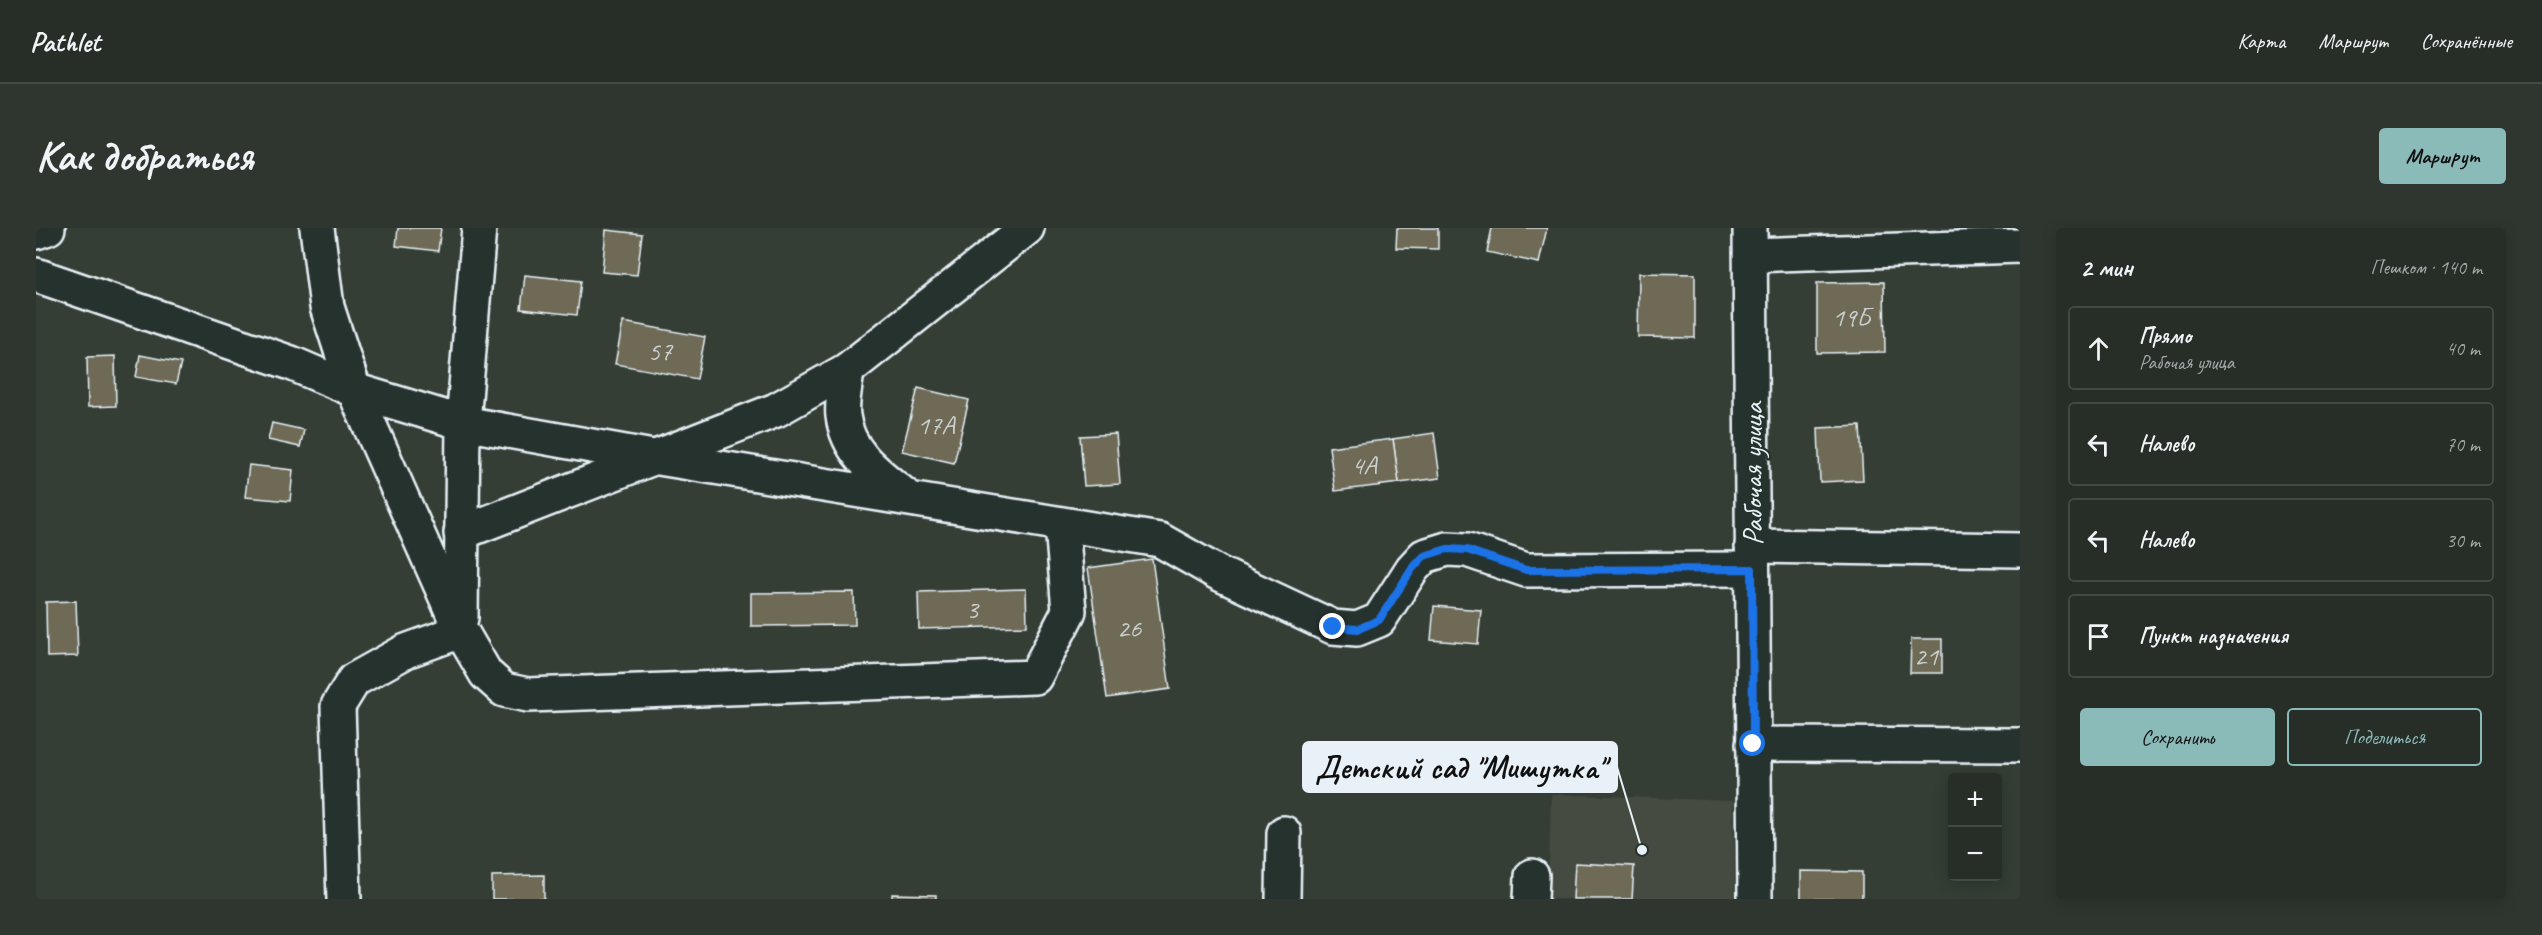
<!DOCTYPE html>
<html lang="ru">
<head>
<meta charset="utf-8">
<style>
	:root { --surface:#272e28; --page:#2f3630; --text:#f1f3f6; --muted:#a4a8a8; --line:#434a45; --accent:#8bbbb9 }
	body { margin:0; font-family:Caveat,sans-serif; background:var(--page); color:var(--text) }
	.controls { position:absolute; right:18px; bottom:18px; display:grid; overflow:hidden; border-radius:6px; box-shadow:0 3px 15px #0003 }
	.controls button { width:54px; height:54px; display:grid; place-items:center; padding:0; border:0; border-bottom:2px solid var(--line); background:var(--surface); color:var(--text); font:30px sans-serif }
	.stop { position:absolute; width:18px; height:18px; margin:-14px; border:4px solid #1a73e8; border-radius:50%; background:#fff }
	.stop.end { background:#1a73e8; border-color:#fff; box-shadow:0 2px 6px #0008 }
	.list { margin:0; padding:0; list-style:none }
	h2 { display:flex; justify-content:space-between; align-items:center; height:78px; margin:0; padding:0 24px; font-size:26px }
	h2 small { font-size:20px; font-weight:400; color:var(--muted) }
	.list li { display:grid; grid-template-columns:39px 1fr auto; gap:18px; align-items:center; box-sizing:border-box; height:84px; margin:0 12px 12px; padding:0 12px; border:2px solid var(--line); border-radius:6px }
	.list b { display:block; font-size:22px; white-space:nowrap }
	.list p { margin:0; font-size:20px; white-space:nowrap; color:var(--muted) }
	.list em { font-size:20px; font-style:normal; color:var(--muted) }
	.actions { display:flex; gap:12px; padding:18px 24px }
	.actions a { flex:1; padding:14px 0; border:2px solid var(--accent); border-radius:6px; text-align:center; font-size:21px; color:var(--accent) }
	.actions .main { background:var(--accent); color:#111 }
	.icon { flex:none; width:33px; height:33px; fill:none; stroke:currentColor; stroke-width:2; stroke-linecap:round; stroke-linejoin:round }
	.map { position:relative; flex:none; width:1984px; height:671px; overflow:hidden; border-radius:6px }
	header { display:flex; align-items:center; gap:36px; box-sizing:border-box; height:84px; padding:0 30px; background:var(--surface); border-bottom:2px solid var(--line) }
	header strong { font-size:28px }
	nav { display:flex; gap:33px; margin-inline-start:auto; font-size:21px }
	.intro { display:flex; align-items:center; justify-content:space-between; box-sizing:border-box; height:144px; padding:0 36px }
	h1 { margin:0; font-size:42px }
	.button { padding:15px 27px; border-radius:6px; background:var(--accent); color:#111; font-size:21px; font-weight:700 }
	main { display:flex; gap:36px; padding:0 36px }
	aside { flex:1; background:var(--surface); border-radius:6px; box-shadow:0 3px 15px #0003 }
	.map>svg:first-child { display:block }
	.built { fill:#454b3f }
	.building { fill:#6e6a57; stroke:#e8f1f8; stroke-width:1.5 }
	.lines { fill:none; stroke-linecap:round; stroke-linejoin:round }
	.minor-casing { stroke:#e8f1f8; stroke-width:38 }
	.minor { stroke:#26332d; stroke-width:33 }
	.route { stroke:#1a73e8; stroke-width:8 }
	.labels { text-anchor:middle; stroke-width:4.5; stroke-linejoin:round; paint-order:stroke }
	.number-label { font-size:27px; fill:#cacfd0 }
	.street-label { font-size:30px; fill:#e8f1f8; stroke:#26332d }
	.leader { fill:none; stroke:#e8f1f8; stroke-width:2 }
	.callout-dot { fill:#e8f1f8; stroke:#26332d; stroke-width:2 }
	.callout { fill:#e8f1f8; stroke:#e8f1f8; stroke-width:2 }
	.callout-label { font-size:32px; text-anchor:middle; font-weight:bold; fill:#111 }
</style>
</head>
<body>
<header>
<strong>Pathlet</strong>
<nav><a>Карта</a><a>Маршрут</a><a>Сохранённые</a></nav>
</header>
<div class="intro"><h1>Как добраться</h1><a class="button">Маршрут</a></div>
<main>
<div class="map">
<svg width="1984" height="671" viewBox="0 0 1984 671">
	<rect width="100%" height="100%" fill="#343e35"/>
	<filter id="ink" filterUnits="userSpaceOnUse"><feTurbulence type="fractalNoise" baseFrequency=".0167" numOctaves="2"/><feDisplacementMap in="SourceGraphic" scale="12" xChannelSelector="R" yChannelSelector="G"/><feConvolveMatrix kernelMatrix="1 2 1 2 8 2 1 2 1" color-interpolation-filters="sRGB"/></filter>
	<g filter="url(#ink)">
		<polygon class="built" points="1515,566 1697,573 1699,671 1512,671"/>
		<g class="building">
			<polygon points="362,0 405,0 402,23 360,18"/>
			<polygon points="1361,0 1402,0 1402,21 1360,20"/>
			<polygon points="1456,0 1511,0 1503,35 1451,24"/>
			<polygon points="570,2 606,6 601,47 566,44"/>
			<polygon points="1603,45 1659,46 1659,110 1602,109"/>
			<polygon points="489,47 545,53 541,87 485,81"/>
			<polygon points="1848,54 1849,124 1781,125 1781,55"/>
			<polygon points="587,94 669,109 661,151 579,136"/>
			<polygon points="104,127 145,135 140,156 100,149"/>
			<polygon points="79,128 80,178 52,179 51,129"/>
			<polygon points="882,160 933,172 918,235 866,223"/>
			<polygon points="236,195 268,202 264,219 232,212"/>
			<polygon points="1824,198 1827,252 1784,254 1782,200"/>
			<polygon points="1398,205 1404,250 1363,255 1357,211"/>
			<polygon points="1080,206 1084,256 1048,258 1044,208"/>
			<polygon points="1357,211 1363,255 1299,263 1293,219"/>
			<polygon points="213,237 257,242 254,273 209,269"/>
			<polygon points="1116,331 1134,461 1071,470 1052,340"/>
			<polygon points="990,361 991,398 883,401 882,364"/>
			<polygon points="818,364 819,397 715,398 715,365"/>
			<polygon points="40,373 42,428 11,429 10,374"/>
			<polygon points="1398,378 1445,382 1442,416 1395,412"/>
			<polygon points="1875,411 1906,411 1906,445 1874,445"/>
			<polygon points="1539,635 1598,638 1596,671 1537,671"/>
			<polygon points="1765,643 1826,644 1826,671 1765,671"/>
			<polygon points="508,647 508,671 456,671 456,648"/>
			<polygon points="856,666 900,667 900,671 856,671"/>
		</g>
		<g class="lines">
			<defs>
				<g id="minor">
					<polyline points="281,0 291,79 318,162 425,403 450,446 468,462 492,467 999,449 1033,383 1026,297"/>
					<polyline points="1714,0 1719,671"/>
					<polyline points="0,4 12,0"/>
					<polyline points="1715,27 1984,18"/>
					<polyline points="0,47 255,135 318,162 427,195 617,229 1124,312 1182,345 1297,399 1321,401 1343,392 1376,341 1388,328 1411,321 1431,322 1490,342 1716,341"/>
					<path d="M811,142C810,156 805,174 807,188C812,227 844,247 872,270"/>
					<polyline points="425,305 740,182 811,142 991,0"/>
					<polyline points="1716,318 1984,322"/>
					<polyline points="425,390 427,195 443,0"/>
					<polyline points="1717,516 1984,517"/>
					<polyline points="308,671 302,478 318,452 370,423 425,403"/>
					<polyline points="1247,671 1248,605"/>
					<polyline points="1495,671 1496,648"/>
				</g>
			</defs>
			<use href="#minor" class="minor-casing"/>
			<use href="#minor" class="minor"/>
		</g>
	</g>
	<g class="lines" filter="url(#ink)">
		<polyline class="route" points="1297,399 1322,401 1343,392 1376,341 1388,328 1411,321 1431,322 1490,342 1716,341 1717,516"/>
	</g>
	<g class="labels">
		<g class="number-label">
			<text x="1815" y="98">19Б</text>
			<text x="624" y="132">57</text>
			<text x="900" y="206">17А</text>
			<text x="1328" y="246">4А</text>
			<text x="936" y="390">3</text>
			<text x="1093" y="409">26</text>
			<text x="1890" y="437">21</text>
		</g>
		<g class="street-label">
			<text transform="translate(1716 246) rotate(-90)" y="10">Рабочая улица</text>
		</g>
	</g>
	<path class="leader" d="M1606 622L1581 539"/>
	<circle class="callout-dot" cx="1606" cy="622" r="6"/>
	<rect class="callout" x="1267" y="514" width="314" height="50" rx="6"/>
	<g class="callout-label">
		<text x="1424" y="550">Детский сад "Мишутка"</text>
	</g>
</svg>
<div class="controls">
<button>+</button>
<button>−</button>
</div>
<div class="stop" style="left:1717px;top:516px"></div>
<div class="stop end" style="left:1297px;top:399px"></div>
</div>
<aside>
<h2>2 мин<small>Пешком · 140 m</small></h2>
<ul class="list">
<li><svg class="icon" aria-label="ahead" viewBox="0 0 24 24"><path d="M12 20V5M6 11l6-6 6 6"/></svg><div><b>Прямо</b><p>Рабочая улица</p></div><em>40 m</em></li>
<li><svg class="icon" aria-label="left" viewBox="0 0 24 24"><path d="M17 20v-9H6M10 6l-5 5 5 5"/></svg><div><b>Налево</b></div><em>70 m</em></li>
<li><svg class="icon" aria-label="left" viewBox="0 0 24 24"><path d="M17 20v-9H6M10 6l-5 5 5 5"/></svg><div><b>Налево</b></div><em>30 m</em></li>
<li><svg class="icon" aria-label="arrive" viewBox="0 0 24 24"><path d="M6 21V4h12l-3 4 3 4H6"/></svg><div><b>Пункт назначения</b></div></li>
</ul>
<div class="actions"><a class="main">Сохранить</a><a>Поделиться</a></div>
</aside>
</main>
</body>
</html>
